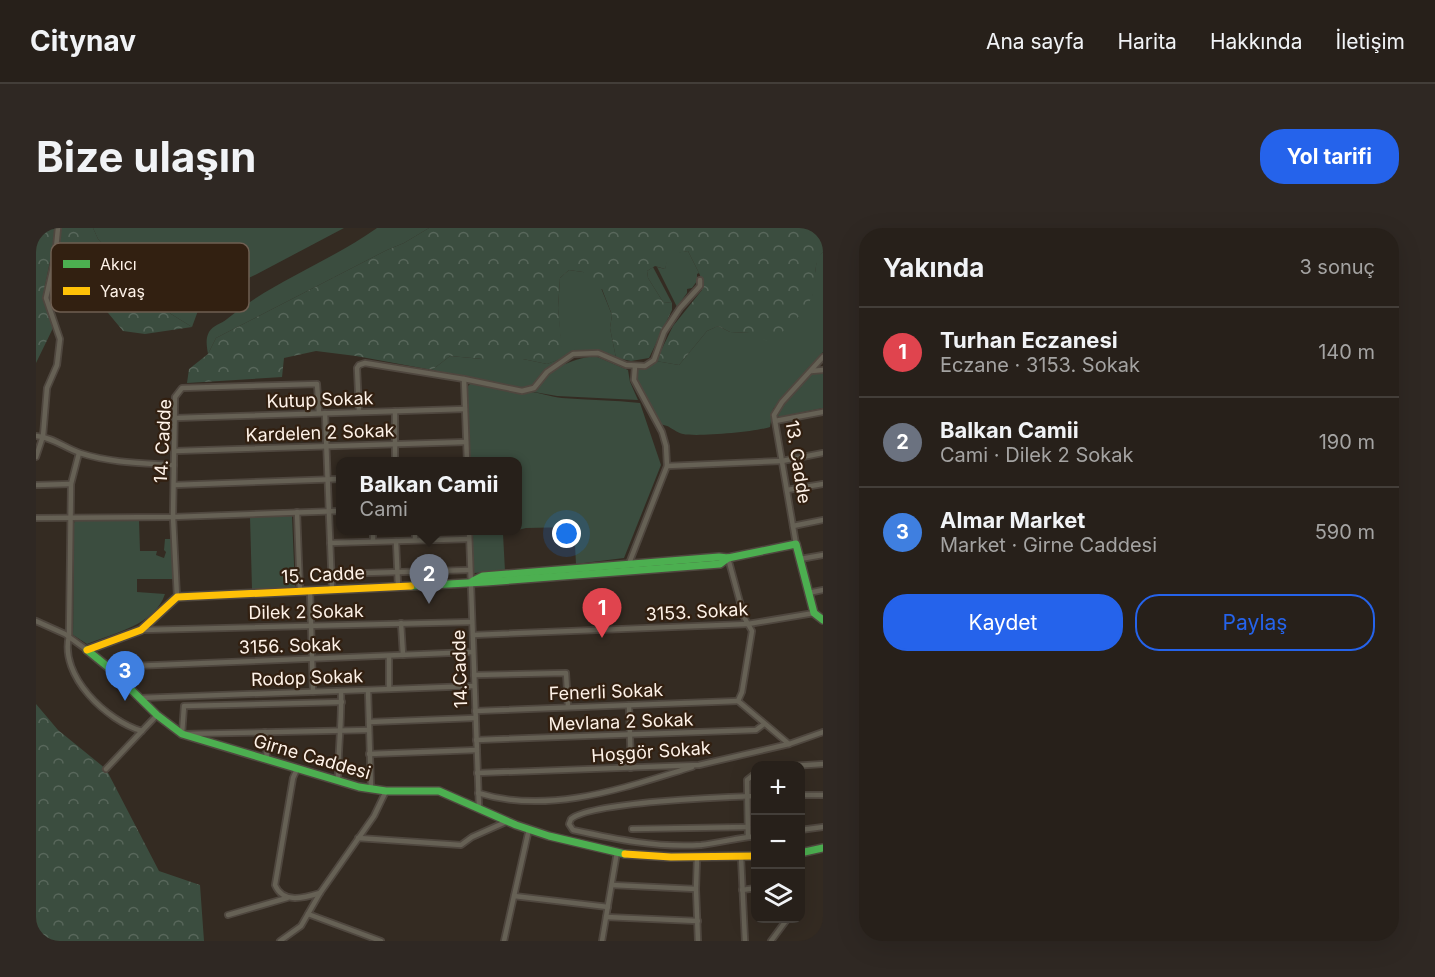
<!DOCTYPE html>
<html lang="tr">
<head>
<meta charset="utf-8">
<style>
	:root { --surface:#27201a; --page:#2f2823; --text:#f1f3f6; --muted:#a4a3a2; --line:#433e39; --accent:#2563eb }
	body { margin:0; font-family:Inter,sans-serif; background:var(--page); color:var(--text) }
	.controls { position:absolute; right:18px; bottom:18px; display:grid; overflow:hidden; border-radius:12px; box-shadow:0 6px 24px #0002 }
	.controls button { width:54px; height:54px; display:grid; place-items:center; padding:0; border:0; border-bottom:2px solid var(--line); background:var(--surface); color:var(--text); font:30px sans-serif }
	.you { position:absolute; left:531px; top:306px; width:21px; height:21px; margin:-15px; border:4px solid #fff; border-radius:50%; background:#1a73e8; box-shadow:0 0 0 9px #1a73e833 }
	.badge { display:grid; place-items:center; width:39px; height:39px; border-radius:50%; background:var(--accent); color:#fff; font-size:20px; font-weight:700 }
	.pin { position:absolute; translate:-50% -50px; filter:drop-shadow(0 2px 3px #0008) }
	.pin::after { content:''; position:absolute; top:32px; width:21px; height:18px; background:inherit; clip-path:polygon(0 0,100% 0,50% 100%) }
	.popup { position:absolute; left:300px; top:229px; width:186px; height:78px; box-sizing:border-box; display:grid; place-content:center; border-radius:12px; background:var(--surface); filter:drop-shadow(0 2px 4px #0005); font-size:20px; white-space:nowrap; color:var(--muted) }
	.popup b { font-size:22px; color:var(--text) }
	.popup::after { content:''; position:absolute; left:50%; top:100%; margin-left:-12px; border:12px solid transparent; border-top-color:var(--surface) }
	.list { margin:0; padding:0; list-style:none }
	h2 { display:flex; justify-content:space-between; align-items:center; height:78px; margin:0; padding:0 24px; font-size:26px }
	h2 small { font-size:20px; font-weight:400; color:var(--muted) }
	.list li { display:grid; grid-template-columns:39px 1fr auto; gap:18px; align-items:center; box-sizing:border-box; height:90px; padding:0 24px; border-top:2px solid var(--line) }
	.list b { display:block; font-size:22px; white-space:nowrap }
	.list p { margin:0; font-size:20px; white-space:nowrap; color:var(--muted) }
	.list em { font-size:20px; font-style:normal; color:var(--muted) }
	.actions { display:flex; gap:12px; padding:18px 24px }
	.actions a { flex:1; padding:14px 0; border:2px solid var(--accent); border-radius:24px; text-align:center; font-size:21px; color:var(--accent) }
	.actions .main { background:var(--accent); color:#fff }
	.icon { flex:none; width:33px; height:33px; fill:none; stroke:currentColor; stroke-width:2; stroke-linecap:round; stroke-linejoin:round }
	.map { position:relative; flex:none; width:787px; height:713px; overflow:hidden; border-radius:24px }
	header { display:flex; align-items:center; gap:36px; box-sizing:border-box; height:84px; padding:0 30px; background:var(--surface); border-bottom:2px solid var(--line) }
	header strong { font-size:28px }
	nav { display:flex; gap:33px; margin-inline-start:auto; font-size:21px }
	.intro { display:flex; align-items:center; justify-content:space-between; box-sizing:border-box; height:144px; padding:0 36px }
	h1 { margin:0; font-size:42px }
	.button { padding:15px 27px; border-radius:24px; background:var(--accent); color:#fff; font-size:21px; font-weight:700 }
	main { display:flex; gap:36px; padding:0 36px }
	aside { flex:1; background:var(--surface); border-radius:24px; box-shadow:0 6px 24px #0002 }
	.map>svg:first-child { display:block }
	.green { fill:#3b4d3f }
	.forest { fill:url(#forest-crowns) }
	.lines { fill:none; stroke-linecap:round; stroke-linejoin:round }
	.street-casing { stroke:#4f473f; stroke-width:8 }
	.fast-casing { stroke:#4f473f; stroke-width:10 }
	.slow-casing { stroke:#4f473f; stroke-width:10 }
	.street { stroke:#666155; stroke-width:4.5 }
	.fast { stroke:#4caf50; stroke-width:7 }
	.slow { stroke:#ffc107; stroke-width:7 }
	.labels { text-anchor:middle; stroke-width:4.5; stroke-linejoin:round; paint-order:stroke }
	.street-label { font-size:18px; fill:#fef2e8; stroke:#322011 }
	.key { fill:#322011; stroke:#6f5f52; stroke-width:1.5 }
	.key-label { font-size:16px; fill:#fef2e8 }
</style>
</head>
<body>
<header>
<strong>Citynav</strong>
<nav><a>Ana sayfa</a><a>Harita</a><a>Hakkında</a><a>İletişim</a></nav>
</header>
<div class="intro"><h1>Bize ulaşın</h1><a class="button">Yol tarifi</a></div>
<main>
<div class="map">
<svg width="787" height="713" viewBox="0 0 787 713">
	<defs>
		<pattern id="forest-crowns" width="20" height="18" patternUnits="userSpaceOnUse" patternTransform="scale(1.5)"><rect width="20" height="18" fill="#3b4d3f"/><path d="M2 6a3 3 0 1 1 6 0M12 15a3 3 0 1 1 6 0" fill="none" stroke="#58675b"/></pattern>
	</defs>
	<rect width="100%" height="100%" fill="#342b22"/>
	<g class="green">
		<polygon points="57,0 308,0 221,46 166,72 156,99 135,86 93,39 79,31 62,11"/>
		<path d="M341,0H393L368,15L351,22L180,110L172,126C171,119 169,111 173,104C177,97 185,96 191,91C237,53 293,34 341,0Z"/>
		<polygon points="652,23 663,45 661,46 661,53 656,60 651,61 651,65 641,79 621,39 629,41 632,26"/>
		<path d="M787,24V124L737,181L734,199C720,204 660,209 647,206C636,203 634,196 620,196L598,155V142L616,137L620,133L643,137L671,103L682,98L694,104L714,105L776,68L781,30Z"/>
		<polygon points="617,39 636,75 627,74 612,50 611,43"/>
		<path d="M533,42L547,44L565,60L576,87L574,100L580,130C574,129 568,126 562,125C527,121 517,139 494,160L477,159L396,142L414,128L447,131H487L511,136L526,130L522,80L524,50Z"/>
		<path d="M559,128L592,142L594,154L602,172L521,168L498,164C510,142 534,131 559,128Z"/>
		<polygon points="774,146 787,146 787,180 743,189 741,186 747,174"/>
		<path d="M435,155C455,159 474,164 494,164C502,164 516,169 526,170C552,172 578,172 604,175L625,237L588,330L540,336L538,299L490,300L482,302V234L433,233L430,160Z"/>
		<polygon points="256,288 259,360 216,361 214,289"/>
		<path d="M40,292H103L104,323H121L120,327L128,330L130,324L128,322L129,311H136L137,351H101V364L129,366C119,397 78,405 51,416L37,407L38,295Z"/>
		<polygon points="436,303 480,303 467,306 469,343 438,345"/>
	</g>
	<g class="forest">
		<polygon points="0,0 57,0 62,11 79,31 93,39 135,86 156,99 109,106 87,103 54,63 38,58 14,33 7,68 17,100 0,135"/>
		<path d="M393,0H787V24C775,36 782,54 776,69C767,88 750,101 734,114L714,105L694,104L682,98L671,103L643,137L620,133L637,98L666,62L664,47L652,23L633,27L629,41L619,38L611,43L612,50L627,74L636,75V82L613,130L595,133L580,130L574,100L576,87L566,61L557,63L547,44L533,42L524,50L522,80L527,130L511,136L487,131H447L414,128L396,142L320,128L280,123L248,130L246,149L151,155L153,141L172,126L180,110L351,22L368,15Z"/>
		<polygon points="0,476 22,502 70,541 123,643 164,657 168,713 0,713"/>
	</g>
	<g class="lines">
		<defs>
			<g id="street">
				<polyline points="599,138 598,152 626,204 630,218 631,238"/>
				<polyline points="775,143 787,142"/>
				<polyline points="428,151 431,234"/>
				<polyline points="359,183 359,234"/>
				<polyline points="323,184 321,140 323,137 329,135 428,151 486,163 498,160 511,144 537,126 562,125 590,137 609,138 618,132 628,104 644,80 664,58 664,52"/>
				<polyline points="289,185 296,361"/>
				<polyline points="139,190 429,181"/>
				<polyline points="739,193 787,184"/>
				<path d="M0,208C16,209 29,220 44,225C75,235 106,235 138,237"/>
				<polyline points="139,223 430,214"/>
				<path d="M43,225L35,256L33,408C23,448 71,493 106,503"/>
				<polyline points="0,229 7,208 11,160 21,137 24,111 10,70 19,30 22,0"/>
				<polyline points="0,257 35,256"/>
				<polyline points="138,257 304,251"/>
				<polyline points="751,262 787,256"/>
				<polyline points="261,284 264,363"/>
				<polyline points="0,290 137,289 304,283"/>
				<polyline points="757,298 787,292"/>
				<polyline points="337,302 337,313"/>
				<polyline points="379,302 379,312"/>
				<polyline points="433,302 443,579"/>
				<polyline points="360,313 362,358"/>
				<polyline points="294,315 433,311"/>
				<polyline points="760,316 738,187 746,174 787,129"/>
				<polyline points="692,330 708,389 716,403 706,464 702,473 753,516"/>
				<polyline points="764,331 787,327"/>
				<polyline points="592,338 631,238 746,233 787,225"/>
				<polyline points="295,346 434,342"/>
				<polyline points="274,362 277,464"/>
				<polyline points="772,365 787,362"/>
				<polyline points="141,369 137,289 139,169 146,160 281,156 283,185"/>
				<polyline points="0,393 29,406 51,422"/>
				<polyline points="365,395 367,427"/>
				<polyline points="106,402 436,394"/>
				<polyline points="437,407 712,396 778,385"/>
				<polyline points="353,428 353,461"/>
				<polyline points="72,439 437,424"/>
				<polyline points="438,447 530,445 532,479"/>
				<polyline points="332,462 335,561"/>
				<polyline points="104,470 438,458"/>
				<polyline points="306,474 148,478 146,506 333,502"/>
				<polyline points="593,477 595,540"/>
				<polyline points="439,483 702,473"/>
				<polyline points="333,494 439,490"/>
				<polyline points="229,504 231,532"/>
				<polyline points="440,512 720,502 728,496"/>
				<polyline points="333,526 441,522"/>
				<polyline points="755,538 787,536"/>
				<polyline points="70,541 121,487"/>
				<path d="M261,541L257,550L239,657C247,676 268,670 284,665"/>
				<polyline points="441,545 663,537 753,516 787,504"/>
				<path d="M302,552C302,521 306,493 305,463"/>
				<path d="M442,565C514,587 587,560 656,539"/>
				<polyline points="764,567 787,567"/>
				<path d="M720,568C688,569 555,574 535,591L533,596L537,602C579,611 621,620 665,617C683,615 701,610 720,608"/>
				<polyline points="596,601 712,599"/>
				<polyline points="764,602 787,599"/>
				<polyline points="712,609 711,552 720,545"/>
				<polyline points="322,610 425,617 436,609 472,593"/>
				<polyline points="705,629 709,713"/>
				<polyline points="661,630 660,661 662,713"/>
				<polyline points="576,657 660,661"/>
				<polyline points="706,662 720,660"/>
				<polyline points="478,668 493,601"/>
				<polyline points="272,686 345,713"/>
				<polyline points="192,687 251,670"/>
				<polyline points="570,689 662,693"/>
				<polyline points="244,713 265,698 284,665 338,588 350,563"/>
				<polyline points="468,713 478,668 572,679"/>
				<polyline points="566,713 581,624"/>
				<polyline points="735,713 752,690"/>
			</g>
			<g id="fast">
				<polyline points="437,353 447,348 683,329 692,330 760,316 778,385 787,392"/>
				<polyline points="375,358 450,354 684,336 692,330"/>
				<polyline points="51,422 72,439 121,487 146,506 323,559 350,563 403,563 480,597 513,608 589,626"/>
				<polyline points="764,625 787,620"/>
			</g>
			<g id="slow">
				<polyline points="51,422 105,402 141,369 375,358"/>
				<polyline points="589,626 635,629 720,628"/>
			</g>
		</defs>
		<use href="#street" class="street-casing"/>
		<use href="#fast" class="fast-casing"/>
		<use href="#slow" class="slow-casing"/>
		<use href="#street" class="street"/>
		<use href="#fast" class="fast"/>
		<use href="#slow" class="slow"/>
	</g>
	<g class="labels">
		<g class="street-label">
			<text transform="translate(284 172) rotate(-2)" y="6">Kutup Sokak</text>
			<text transform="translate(284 205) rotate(-2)" y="6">Kardelen 2 Sokak</text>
			<text transform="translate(127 213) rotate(-87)" y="6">14. Cadde</text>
			<text transform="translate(762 234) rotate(81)" y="6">13. Cadde</text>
			<text transform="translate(287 347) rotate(-3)" y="6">15. Cadde</text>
			<text transform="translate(270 384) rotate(-1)" y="6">Dilek 2 Sokak</text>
			<text transform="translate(661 384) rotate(-3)" y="6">3153. Sokak</text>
			<text transform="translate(254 418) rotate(-2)" y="6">3156. Sokak</text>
			<text transform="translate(424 441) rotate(-92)" y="6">14.Cadde</text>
			<text transform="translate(271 450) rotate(-2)" y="6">Rodop Sokak</text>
			<text transform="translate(570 464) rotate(-2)" y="6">Fenerli Sokak</text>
			<text transform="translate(585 494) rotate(-2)" y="6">Mevlana 2 Sokak</text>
			<text transform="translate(615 524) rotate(-4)" y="6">Hoşgör Sokak</text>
			<text transform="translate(276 529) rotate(16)" y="6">Girne Caddesi</text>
		</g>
	</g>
	<rect x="15" y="15" width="198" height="69" rx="9" class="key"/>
	<rect x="27" y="32" width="27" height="8" fill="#4caf50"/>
	<rect x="27" y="59" width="27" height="8" fill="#ffc107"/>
	<g class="key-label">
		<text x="64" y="42">Akıcı</text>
		<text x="64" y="69">Yavaş</text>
	</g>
</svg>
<div class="controls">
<button>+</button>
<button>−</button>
<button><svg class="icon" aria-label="layers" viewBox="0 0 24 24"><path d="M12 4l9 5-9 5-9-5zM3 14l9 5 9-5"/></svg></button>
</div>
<div class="you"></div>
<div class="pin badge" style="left:566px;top:410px;background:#e0444e">1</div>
<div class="pin badge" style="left:393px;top:376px;background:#6b7280">2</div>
<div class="popup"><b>Balkan Camii</b>Cami</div>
<div class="pin badge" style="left:89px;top:473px;background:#3f7fe0">3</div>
</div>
<aside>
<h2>Yakında<small>3 sonuç</small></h2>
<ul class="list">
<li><span class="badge" style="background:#e0444e">1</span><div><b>Turhan Eczanesi</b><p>Eczane · 3153. Sokak</p></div><em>140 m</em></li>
<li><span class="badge" style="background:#6b7280">2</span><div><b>Balkan Camii</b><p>Cami · Dilek 2 Sokak</p></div><em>190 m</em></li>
<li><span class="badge" style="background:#3f7fe0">3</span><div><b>Almar Market</b><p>Market · Girne Caddesi</p></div><em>590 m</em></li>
</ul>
<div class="actions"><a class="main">Kaydet</a><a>Paylaş</a></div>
</aside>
</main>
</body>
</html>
